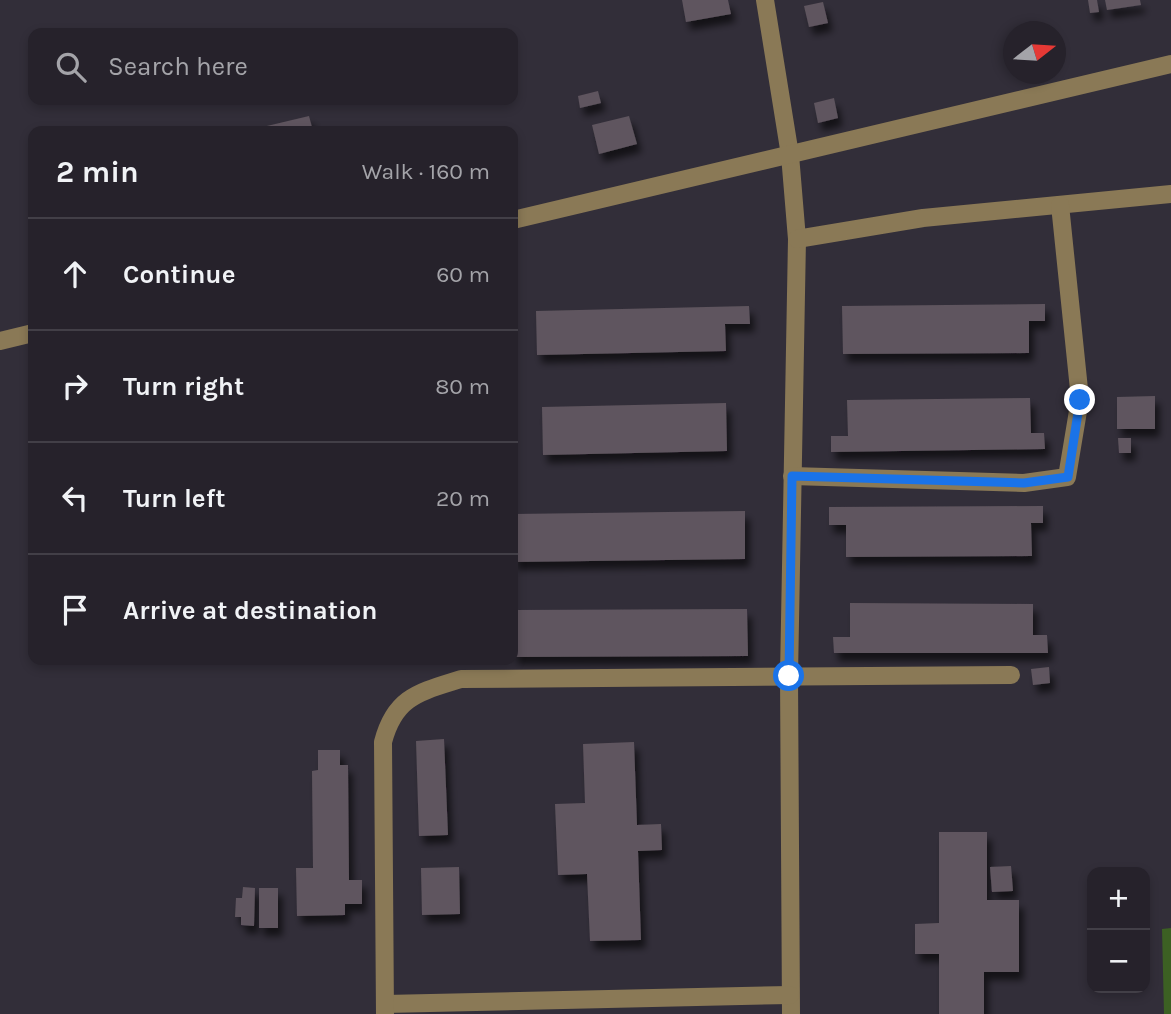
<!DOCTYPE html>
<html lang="en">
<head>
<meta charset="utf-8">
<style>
	:root { --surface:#26222b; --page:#322f37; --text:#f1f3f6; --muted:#a4a4a9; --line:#423f47 }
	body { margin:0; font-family:Karla,sans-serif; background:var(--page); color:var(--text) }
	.controls { position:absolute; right:21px; bottom:21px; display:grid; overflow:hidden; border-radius:14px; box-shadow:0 4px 10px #0003 }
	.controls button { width:63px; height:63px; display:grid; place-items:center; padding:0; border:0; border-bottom:2px solid var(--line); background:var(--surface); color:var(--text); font:35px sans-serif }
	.compass { position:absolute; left:1003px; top:21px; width:63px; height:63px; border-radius:50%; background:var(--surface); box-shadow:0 4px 10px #0003; rotate:73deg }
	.stop { position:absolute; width:21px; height:21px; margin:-16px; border:5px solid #1a73e8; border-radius:50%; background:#fff }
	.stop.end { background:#1a73e8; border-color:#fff; box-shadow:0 2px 7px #0008 }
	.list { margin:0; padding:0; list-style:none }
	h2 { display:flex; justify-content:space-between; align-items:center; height:91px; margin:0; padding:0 28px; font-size:30px }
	h2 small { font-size:23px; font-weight:400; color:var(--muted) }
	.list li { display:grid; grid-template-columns:46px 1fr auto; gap:21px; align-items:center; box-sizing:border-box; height:112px; padding:0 28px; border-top:2px solid var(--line) }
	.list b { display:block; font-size:26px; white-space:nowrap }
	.list em { font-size:23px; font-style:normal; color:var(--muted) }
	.icon { flex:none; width:38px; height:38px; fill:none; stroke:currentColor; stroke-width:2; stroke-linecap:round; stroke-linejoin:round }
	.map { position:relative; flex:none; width:1171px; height:1014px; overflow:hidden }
	.search { position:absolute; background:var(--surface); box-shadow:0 4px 10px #0003; left:28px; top:28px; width:490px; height:77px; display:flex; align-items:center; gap:18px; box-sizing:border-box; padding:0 24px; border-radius:14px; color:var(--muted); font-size:26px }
	.panel { position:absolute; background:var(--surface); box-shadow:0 4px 10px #0003; left:28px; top:126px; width:490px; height:539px; border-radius:14px }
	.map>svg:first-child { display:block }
	.green { fill:#3c6023 }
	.building { fill:#5f555e; filter:url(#shadow) }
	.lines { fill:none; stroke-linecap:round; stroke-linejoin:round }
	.minor { stroke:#8a7956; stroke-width:18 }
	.route { stroke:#1a73e8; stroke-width:9 }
</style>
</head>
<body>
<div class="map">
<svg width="1171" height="1014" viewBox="0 0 1171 1014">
	<defs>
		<filter id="shadow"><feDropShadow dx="4.5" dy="8" stdDeviation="3.5" flood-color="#0009"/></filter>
	</defs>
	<rect width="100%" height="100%" fill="#322e39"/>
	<polygon class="green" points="1171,928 1171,1014 1164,1014 1162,929"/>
	<g class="building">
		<polygon points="682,0 728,0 731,14 686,22"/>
		<polygon points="1088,0 1097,0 1099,12 1090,13"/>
		<polygon points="1105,0 1140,0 1141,5 1107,10"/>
		<polygon points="823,2 828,23 809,27 804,6"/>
		<polygon points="598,91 601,103 580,108 578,96"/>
		<polygon points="834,98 838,118 818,123 814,103"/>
		<polygon points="309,116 313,131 251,131 250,130"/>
		<polygon points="629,116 637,144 599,154 592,125"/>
		<polygon points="1045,304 1045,321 1029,321 1029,353 843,354 842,306"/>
		<polygon points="749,306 750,324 725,324 726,351 537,355 536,311"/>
		<polygon points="1155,396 1155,429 1117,429 1117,397"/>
		<polygon points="1030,398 1031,433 1044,433 1045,449 831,452 831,436 848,436 847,400"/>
		<polygon points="726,403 727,451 543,455 542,407"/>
		<polygon points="1118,438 1131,438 1131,453 1119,453"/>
		<polygon points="1043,506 1043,523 1031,523 1032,556 846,557 846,525 829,525 829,507"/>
		<polygon points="745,511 745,559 513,562 513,514"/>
		<polygon points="850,603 1033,604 1033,635 1047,635 1048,653 834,653 833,637 850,637"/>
		<polygon points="747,609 748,656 513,657 513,610"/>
		<polygon points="1049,667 1050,683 1033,685 1031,669"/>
		<polygon points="444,739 448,835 419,836 416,741"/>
		<polygon points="634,742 637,825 661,824 662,850 638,851 641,940 590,941 587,874 558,875 555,804 585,803 583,744"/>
		<polygon points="318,750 340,750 340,765 348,765 349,880 362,880 362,904 345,904 345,915 297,916 296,868 313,868 312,771 318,770"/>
		<polygon points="939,832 987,832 987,900 1019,900 1019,972 984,972 984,1014 939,1014 939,954 915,954 915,924 939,923"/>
		<polygon points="1011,866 1013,891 992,892 990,867"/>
		<polygon points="459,867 460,914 422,915 421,868"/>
		<polygon points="243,887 255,888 254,926 241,925 241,917 235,917 236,898 242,898"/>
		<rect x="259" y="888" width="19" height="40"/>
	</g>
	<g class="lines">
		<g class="minor">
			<polyline points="765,0 790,155 797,239 789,676 791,1014"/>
			<polyline points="513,220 1171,64"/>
			<polyline points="797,239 923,218 1171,194"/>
			<polyline points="0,341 33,333"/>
			<polyline points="792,476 1024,483 1067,477 1080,399 1060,205"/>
			<polyline points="385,1004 790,995"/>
			<path d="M385,1014L383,742C395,696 420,692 461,679L1011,675"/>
		</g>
	</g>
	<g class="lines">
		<polyline class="route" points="789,676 792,476 1024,483 1068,477 1080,400"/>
	</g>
</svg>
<div class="controls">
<button>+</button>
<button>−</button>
</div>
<svg class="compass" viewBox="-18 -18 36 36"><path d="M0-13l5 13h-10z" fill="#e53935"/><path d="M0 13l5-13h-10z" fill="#a4a4a9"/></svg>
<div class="stop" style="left:789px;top:676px"></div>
<div class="stop end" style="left:1080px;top:400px"></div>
<div class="search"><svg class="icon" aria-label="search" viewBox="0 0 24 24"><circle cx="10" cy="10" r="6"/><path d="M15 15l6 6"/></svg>Search here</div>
<section class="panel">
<h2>2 min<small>Walk · 160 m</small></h2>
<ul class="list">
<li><svg class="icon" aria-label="ahead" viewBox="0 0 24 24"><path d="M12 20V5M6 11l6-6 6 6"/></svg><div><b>Continue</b></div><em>60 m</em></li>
<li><svg class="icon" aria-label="right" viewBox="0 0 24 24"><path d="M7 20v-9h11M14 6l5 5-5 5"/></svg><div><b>Turn right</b></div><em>80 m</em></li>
<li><svg class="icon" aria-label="left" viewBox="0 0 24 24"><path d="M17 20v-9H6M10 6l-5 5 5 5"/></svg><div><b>Turn left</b></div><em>20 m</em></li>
<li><svg class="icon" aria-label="arrive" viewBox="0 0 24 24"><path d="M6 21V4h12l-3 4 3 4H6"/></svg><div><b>Arrive at destination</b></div></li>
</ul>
</section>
</div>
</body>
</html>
